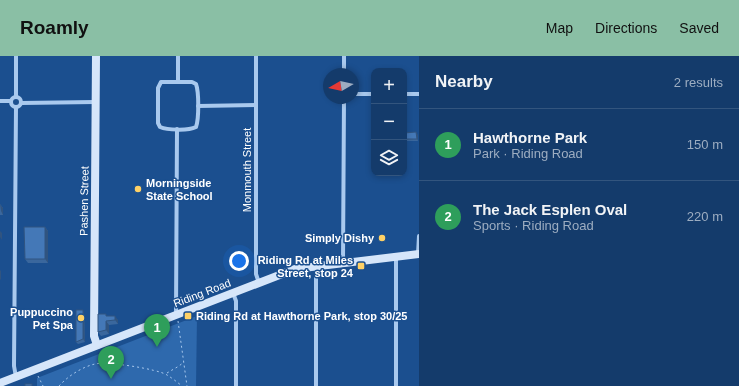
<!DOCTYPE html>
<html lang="en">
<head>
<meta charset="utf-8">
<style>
	:root { --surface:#143b6b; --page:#214673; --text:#f1f3f6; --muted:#9dadc1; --line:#33557e; --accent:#8abfa5 }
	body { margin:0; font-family:Helvetica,sans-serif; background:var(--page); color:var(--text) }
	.controls { position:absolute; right:12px; top:12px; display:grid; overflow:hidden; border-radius:8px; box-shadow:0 2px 6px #0003 }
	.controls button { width:36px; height:36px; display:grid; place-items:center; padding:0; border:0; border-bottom:1px solid var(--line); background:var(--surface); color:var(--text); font:20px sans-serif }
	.compass { position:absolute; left:323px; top:12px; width:36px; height:36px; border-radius:50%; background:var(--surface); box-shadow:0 2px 6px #0003; rotate:261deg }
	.you { position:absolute; left:239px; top:205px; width:14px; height:14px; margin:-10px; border:3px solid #fff; border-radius:50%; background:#1a73e8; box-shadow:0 0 0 6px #1a73e833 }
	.badge { display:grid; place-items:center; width:26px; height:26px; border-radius:50%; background:var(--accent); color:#fff; font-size:13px; font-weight:700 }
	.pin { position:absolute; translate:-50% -33px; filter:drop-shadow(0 1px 2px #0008) }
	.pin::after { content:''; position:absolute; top:21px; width:14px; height:12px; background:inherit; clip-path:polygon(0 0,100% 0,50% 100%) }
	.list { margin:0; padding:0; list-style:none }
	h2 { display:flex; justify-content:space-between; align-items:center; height:52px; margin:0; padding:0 16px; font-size:17px }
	h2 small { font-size:13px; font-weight:400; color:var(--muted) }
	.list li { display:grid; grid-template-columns:26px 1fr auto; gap:12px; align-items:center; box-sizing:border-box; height:72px; padding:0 16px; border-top:1px solid var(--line) }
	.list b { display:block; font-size:15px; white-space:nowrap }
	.list p { margin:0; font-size:13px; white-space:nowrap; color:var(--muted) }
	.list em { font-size:13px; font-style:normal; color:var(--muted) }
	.icon { flex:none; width:22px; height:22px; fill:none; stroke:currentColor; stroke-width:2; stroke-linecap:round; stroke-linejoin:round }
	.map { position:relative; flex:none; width:419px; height:330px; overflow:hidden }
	header { display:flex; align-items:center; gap:24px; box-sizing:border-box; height:56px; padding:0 20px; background:var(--accent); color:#111 }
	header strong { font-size:19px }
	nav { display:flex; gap:22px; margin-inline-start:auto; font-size:14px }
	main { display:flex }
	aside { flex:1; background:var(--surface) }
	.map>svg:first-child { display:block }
	.green { fill:#2e69ad }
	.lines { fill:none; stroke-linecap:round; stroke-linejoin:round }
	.path { stroke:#a9c9ee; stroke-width:1; stroke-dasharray:2 3; stroke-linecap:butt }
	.street { stroke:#a9c9ee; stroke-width:4 }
	.secondary { stroke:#d6e6fa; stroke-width:8 }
	.wall { fill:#3a679d }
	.shaded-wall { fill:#305480 }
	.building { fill:#4478b7; stroke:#305480 }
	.poi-dot { fill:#ffd166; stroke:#1b4f8f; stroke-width:1.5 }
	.labels { text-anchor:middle; stroke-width:3; stroke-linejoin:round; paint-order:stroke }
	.street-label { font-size:11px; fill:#fff; stroke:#1b4f8f }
	.poi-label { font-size:11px; font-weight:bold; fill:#fff; stroke:#1b4f8f; text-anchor:end }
</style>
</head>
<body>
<header>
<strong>Roamly</strong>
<nav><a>Map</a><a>Directions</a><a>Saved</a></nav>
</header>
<main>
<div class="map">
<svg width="419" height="330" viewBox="0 0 419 330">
	<rect width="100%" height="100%" fill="#1b4f8f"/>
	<polygon class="green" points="197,260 196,330 37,330 37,322"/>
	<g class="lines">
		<g class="path">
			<polyline points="178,265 187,330"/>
			<polyline points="108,293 109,300"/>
			<polyline points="106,307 109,301 114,306"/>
			<polyline points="167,317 179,310 184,306"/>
			<polyline points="38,320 43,330"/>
			<path d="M59,330C68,320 82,311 95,308C106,305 158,313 167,319C172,322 177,326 182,330"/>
		</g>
		<g class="street">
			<polyline points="178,0 178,26"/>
			<polyline points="256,0 256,218 259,227"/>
			<polyline points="344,18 344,0"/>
			<path d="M161,26H192L196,28C199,36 199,63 196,71C188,75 167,74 160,71L158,67V32Z"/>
			<polyline points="353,38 374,38"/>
			<polyline points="404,38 419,38"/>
			<polyline points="16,41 16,0"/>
			<circle cx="16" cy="46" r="5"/>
			<polyline points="0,45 11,45"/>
			<polyline points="21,47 95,46"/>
			<polyline points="198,50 256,49"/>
			<polyline points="16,51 14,310 16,321"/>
			<polyline points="418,198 419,180"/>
			<polyline points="343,207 344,42"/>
			<polyline points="233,237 236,245 236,330"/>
			<polyline points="176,259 177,73"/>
			<polyline points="316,330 316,210"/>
			<polyline points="396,330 396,201"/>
		</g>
		<g class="secondary">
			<polyline points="96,0 94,280 97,289"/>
			<polyline points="0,327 295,213 419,198"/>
		</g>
	</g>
	<g class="wall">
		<polygon points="404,77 418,79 418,85 404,85"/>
		<polygon points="0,148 3,152 3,159 0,159"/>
		<polygon points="45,171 48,175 48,207 28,207 25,203"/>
		<polygon points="84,257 85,286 78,288 76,286"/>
		<polygon points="107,260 118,264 118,268 109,269 109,278 101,280 98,276"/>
	</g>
	<g class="shaded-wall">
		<polygon points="416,76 418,79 418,85 417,83"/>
		<polygon points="0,148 3,152 3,159 1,155"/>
		<polygon points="45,171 48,175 48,207 45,203"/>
		<polygon points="0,175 2,177 2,184 0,181"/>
		<polygon points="0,214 1,215 1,224 0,223"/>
		<polygon points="83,254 84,257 85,286 83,283"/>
		<polygon points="115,260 118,264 118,268 115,264"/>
		<polygon points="106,265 109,269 109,278 106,274"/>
	</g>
	<g class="building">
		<polygon points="416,76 417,83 404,83 404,77"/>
		<polygon points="24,171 45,171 45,203 25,203"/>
		<polygon points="76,254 83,254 83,283 76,286"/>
		<polygon points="98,258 106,258 106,260 115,260 115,264 106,265 106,274 98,276"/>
		<rect x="25" y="328" width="7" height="2"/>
	</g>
	<g class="poi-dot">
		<circle cx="138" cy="133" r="4"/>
		<circle cx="382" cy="182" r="4"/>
		<rect x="357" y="206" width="8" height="8" rx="2"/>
		<rect x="184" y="256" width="8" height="8" rx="2"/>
		<circle cx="81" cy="262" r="4"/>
	</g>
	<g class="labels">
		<g class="street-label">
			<text transform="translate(247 114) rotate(-90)" y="4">Monmouth Street</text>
			<text transform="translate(84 145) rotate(-89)" y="4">Pashen Street</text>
			<text transform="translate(202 237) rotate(-21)" y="4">Riding Road</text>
		</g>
		<g class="poi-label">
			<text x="146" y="131" text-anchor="start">Morningside<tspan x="146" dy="13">State School</tspan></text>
			<text x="374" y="186">Simply Dishy</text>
			<text x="353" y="208">Riding Rd at Miles<tspan x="353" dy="13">Street, stop 24</tspan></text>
			<text x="73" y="260">Puppuccino<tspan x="73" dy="13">Pet Spa</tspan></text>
			<text x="196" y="264" text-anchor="start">Riding Rd at Hawthorne Park, stop 30/25</text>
		</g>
	</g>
</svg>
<div class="controls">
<button>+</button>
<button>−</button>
<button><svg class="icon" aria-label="layers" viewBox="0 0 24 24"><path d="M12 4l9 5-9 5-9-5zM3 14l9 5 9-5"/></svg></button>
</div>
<svg class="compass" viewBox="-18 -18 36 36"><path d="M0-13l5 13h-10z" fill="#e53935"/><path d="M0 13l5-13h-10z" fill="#9dadc1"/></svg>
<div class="you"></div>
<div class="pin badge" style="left:157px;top:291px;background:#2e9e5b">1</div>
<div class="pin badge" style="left:111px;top:323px;background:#2e9e5b">2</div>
</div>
<aside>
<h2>Nearby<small>2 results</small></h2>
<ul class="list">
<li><span class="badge" style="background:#2e9e5b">1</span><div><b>Hawthorne Park</b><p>Park · Riding Road</p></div><em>150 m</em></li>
<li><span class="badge" style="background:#2e9e5b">2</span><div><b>The Jack Esplen Oval</b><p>Sports · Riding Road</p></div><em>220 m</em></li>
</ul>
</aside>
</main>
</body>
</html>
